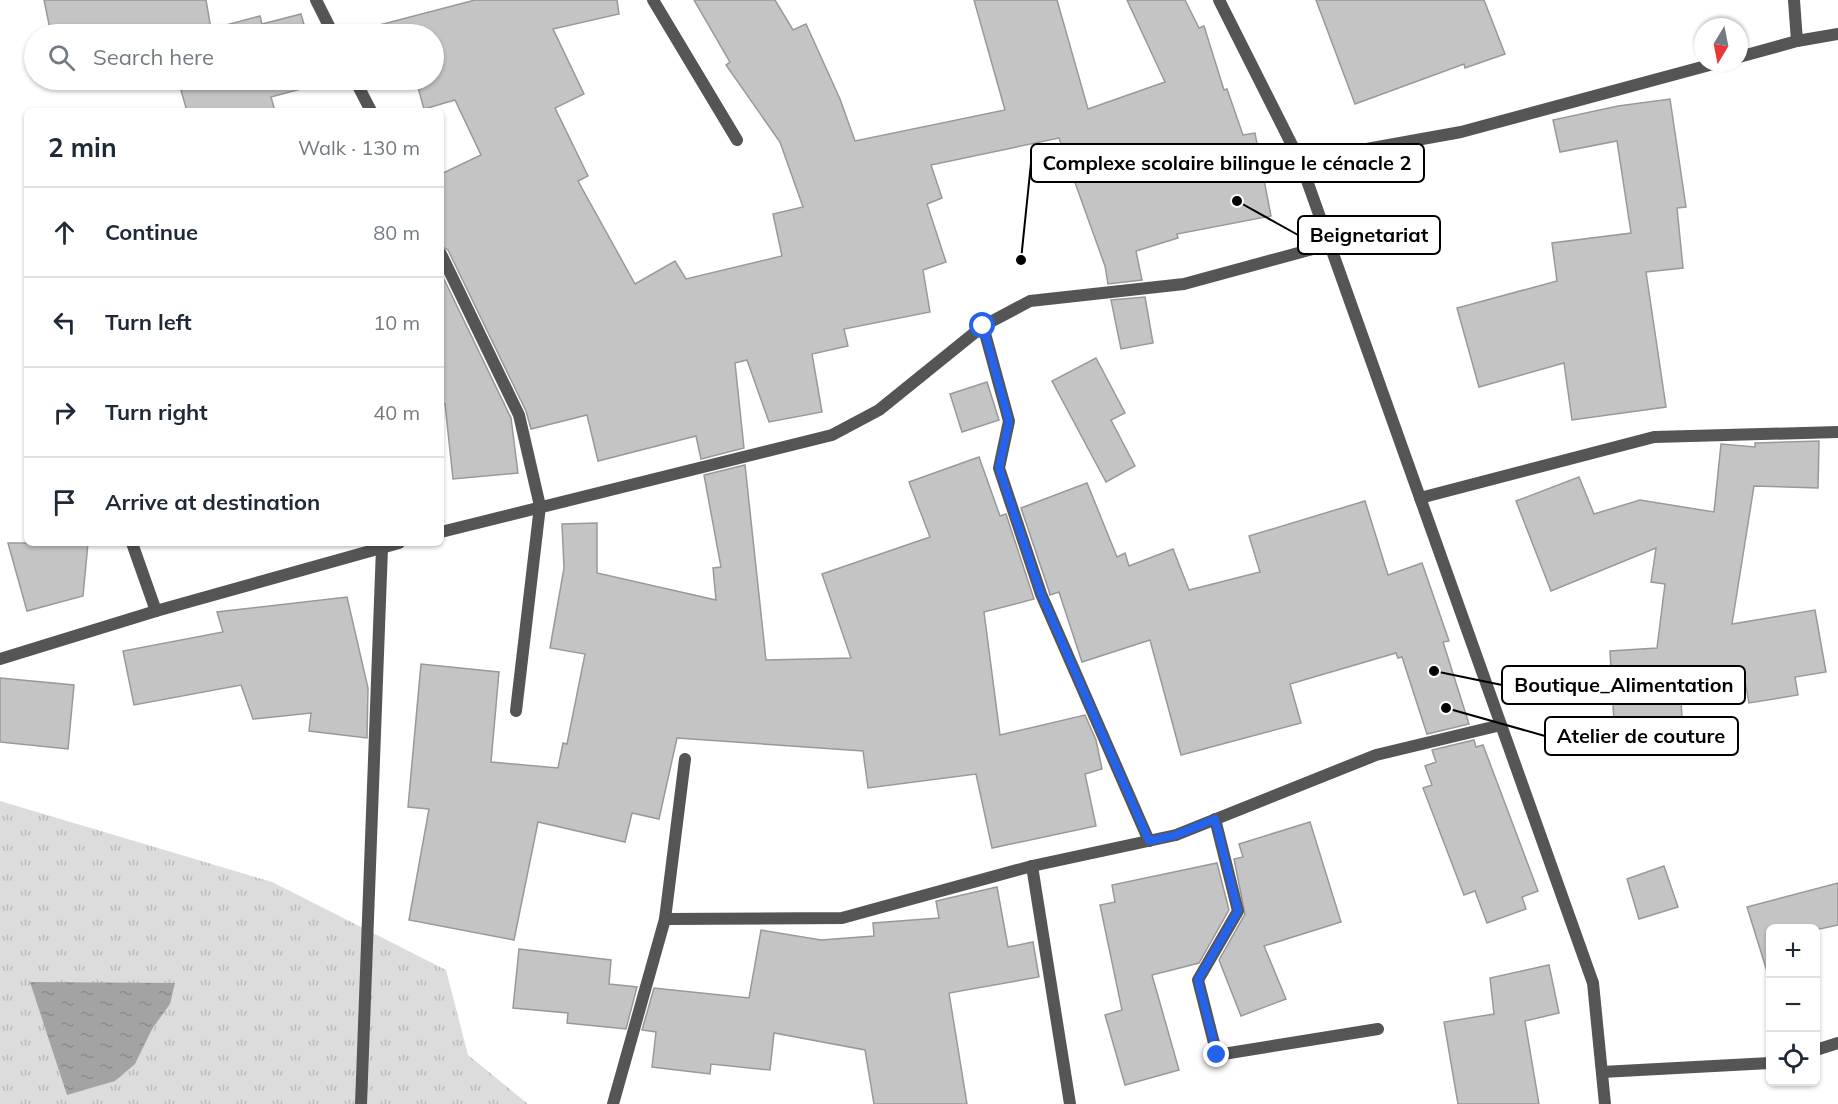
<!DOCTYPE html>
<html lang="en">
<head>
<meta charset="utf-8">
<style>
	:root { --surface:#fff; --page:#f2f2f3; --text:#1f2937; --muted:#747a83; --line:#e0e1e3 }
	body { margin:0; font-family:Mulish,sans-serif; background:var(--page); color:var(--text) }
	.controls { position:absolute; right:18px; bottom:18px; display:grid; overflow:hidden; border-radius:9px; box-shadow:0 2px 4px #0004 }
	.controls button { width:54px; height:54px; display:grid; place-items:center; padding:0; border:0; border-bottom:2px solid var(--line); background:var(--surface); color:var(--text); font:30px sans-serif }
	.compass { position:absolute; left:1694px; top:18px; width:54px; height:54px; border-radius:50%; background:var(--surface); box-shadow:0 2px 4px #0004; rotate:190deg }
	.stop { position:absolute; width:18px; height:18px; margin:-14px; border:4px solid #2563eb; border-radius:50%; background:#fff }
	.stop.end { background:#2563eb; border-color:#fff; box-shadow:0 2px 6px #0008 }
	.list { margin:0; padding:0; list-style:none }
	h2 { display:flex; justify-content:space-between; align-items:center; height:78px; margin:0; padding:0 24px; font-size:26px }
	h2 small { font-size:20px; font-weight:400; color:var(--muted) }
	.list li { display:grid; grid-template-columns:39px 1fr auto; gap:18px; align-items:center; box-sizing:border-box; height:90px; padding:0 24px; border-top:2px solid var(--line) }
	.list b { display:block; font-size:22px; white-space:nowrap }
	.list em { font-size:20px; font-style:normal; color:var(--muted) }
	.icon { flex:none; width:33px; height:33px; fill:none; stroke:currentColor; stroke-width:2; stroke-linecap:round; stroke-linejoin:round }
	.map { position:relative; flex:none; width:1838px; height:1104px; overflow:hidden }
	.search { position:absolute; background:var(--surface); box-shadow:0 2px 4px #0004; left:24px; top:24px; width:420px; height:66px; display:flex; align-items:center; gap:15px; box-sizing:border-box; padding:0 21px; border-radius:33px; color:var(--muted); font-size:22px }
	.panel { position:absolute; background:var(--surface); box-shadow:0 2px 4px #0004; left:24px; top:108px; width:420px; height:438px; border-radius:9px }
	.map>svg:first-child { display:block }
	.grass { fill:url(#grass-tufts) }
	.water { fill:url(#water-ripples) }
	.building { fill:#c4c4c4; stroke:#999; stroke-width:1.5 }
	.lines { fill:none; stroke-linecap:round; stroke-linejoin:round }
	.minor { stroke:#555; stroke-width:12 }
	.route { stroke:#2563eb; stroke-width:8 }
	.leader { fill:none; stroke:#000; stroke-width:2 }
	.callout-dot { fill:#000; stroke:#fff; stroke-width:2 }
	.callout { fill:#fff; stroke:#000; stroke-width:2 }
	.callout-label { font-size:20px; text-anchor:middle; font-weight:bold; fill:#000 }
</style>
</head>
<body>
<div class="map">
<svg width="1838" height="1104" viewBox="0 0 1838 1104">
	<defs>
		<pattern id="grass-tufts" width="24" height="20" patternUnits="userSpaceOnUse" patternTransform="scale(1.5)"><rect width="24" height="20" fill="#dcdcdc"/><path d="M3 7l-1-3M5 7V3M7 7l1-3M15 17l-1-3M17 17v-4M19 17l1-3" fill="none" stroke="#bbb"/></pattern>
		<pattern id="water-ripples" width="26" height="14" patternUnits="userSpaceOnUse" patternTransform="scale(1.5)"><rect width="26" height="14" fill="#a3a3a3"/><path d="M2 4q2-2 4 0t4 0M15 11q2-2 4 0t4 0" fill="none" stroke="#8b8b8b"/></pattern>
	</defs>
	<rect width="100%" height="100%" fill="#fff"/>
	<polygon class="grass" points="0,801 272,882 446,970 468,1055 528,1104 0,1104"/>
	<polygon class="water" points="30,982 175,983 170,1004 152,1029 135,1064 115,1081 67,1095"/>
	<g class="building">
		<polygon points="44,0 206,0 211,29 260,16 262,24 301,14 305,28 317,25 320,34 51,34"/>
		<polygon points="475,0 617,0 619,14 553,29 584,94 555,108 588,176 578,181 635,284 675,261 686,279 782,256 773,214 803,207 780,142 726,65 730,62 694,0 775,0 793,30 806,24 840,99 855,141 1005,110 974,0 1057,0 1088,109 1165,82 1127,0 1185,0 1199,28 1204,26 1224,90 1227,89 1243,135 1255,133 1271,216 1177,234 1178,238 1136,251 1142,280 1108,284 1105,266 1059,138 931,165 942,198 927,204 946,262 923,270 930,312 844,329 848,346 812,354 822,412 769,422 747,360 735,363 744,448 701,459 696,436 598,461 587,415 531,429 526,411 448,250 441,246 441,174 481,155 455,100 424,109 416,80 434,80 434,34 345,34"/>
		<polygon points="1316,0 1484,0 1505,54 1465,68 1464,64 1355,104"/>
		<polygon points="178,80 334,80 271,97 275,111 187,111"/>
		<polygon points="1670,99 1686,207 1677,208 1683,268 1646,272 1666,407 1572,420 1564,363 1479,387 1457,308 1557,281 1552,243 1631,233 1617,141 1560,152 1553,120 1618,106"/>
		<polygon points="441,273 511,418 518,473 453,479 445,404 441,405"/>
		<polygon points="1145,297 1153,343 1121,349 1111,300"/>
		<polygon points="1096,358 1125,413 1111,420 1135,466 1106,482 1052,381"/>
		<polygon points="987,382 999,420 962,432 950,394"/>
		<polygon points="1819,441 1818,488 1754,486 1732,624 1815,610 1826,672 1795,677 1798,695 1749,703 1744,676 1680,679 1682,718 1614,722 1610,651 1657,648 1665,584 1651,582 1656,548 1551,591 1516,501 1579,477 1594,514 1640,500 1714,512 1721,444 1755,447 1755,443"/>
		<polygon points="979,457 1000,516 1006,514 1034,599 984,612 1000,735 1085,715 1096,740 1102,769 1085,774 1096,826 992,848 976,774 868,788 863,751 677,738 659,819 632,813 625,842 538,822 514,940 409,920 429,809 408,807 421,664 499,672 491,762 558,768 563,743 567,744 585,654 550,648 564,568 562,524 597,523 597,573 716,600 713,568 721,567 704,475 745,465 766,660 851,658 822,574 930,537 909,482"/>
		<polygon points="1087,483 1117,557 1125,553 1129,566 1173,549 1189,590 1260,572 1249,536 1365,501 1388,575 1422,563 1449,641 1443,642 1469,724 1427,734 1402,657 1398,658 1396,653 1290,684 1301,723 1181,755 1150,640 1082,662 1059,592 1050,595 1049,591 1021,508"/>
		<polygon points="8,543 88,543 83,596 27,611"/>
		<polygon points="347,597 368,688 367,738 309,731 311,713 253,719 241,685 134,705 123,651 223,632 217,612"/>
		<polygon points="0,678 74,685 68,749 0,742"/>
		<polygon points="1474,740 1476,747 1483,745 1538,891 1522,897 1526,909 1487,923 1475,891 1464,895 1423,788 1432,785 1425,766 1436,762 1432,750"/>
		<polygon points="1310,822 1341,922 1264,946 1286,999 1241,1016 1219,960 1245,914 1234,859 1243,857 1239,844"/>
		<polygon points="1217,863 1229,910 1199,963 1152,975 1179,1070 1125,1085 1105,1015 1122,1010 1100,905 1115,902 1112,885"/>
		<polygon points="1664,866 1678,907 1639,919 1627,879"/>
		<polygon points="1838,883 1838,925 1815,930 1770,928 1770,981 1747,907"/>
		<polygon points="997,887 1008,947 1033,942 1039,977 949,993 967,1104 874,1104 865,1050 774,1033 770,1070 711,1064 710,1074 652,1067 656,1032 642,1030 654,988 749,998 761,930 821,940 874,936 873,923 939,918 936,901"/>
		<polygon points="519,949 611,960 609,984 637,987 626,1029 567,1023 568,1013 513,1008"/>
		<polygon points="1549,965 1559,1013 1525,1021 1539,1104 1458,1104 1444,1022 1494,1014 1490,978"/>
	</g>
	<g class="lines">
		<g class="minor">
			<polyline points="316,0 333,34"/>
			<polyline points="653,0 737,140"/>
			<polyline points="1219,0 1300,161 1593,983 1605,1104"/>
			<polyline points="1794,0 1797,41"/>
			<polyline points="1739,57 1797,41 1838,34"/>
			<polyline points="355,80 371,111"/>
			<polyline points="1300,161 1461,132 1717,63"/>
			<polyline points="441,254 519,415 540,506 516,711"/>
			<polyline points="983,326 1009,421 999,468 1041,594 1149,841"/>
			<polyline points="1420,498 1654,437 1838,432"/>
			<polyline points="441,532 832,435 879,410 983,326 1030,301 1184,284 1331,244"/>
			<polyline points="132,543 156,611"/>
			<polyline points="0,659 156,611 399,543"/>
			<polyline points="1215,819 1238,911 1198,980 1217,1055 1378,1029"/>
			<polyline points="1032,866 1070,1104"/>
			<polyline points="665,919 842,918 1032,866 1176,835 1376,755 1501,725"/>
			<polyline points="1816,1050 1838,1043"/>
			<polyline points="1602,1072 1770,1063"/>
			<polyline points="361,1104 382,548"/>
			<polyline points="613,1104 665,919 685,759"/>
		</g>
	</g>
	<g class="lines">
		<polyline class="route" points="983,326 1009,421 999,468 1041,594 1149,841 1176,835 1215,819 1238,911 1198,980 1217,1055"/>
	</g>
	<path class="leader" d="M1021 260L1031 163M1237 201L1298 235M1434 671L1502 685M1446 708L1545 736"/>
	<g class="callout-dot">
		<circle cx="1021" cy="260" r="6"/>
		<circle cx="1237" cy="201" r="6"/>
		<circle cx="1434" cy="671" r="6"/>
		<circle cx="1446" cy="708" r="6"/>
	</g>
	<g class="callout">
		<rect x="1031" y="144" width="393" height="38" rx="6"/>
		<rect x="1298" y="216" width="142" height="38" rx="6"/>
		<rect x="1502" y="666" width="243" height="38" rx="6"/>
		<rect x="1545" y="717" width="193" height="38" rx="6"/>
	</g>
	<g class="callout-label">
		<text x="1227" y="170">Complexe scolaire bilingue le cénacle 2</text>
		<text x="1369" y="242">Beignetariat</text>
		<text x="1624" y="692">Boutique_Alimentation</text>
		<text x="1641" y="743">Atelier de couture</text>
	</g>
</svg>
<div class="controls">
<button>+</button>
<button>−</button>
<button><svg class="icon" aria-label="locate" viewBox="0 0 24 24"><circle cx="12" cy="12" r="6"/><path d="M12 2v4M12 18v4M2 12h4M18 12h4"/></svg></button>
</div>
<svg class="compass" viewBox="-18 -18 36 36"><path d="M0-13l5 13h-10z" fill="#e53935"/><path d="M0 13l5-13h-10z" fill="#747a83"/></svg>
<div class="stop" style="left:983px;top:326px"></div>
<div class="stop end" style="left:1217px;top:1055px"></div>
<div class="search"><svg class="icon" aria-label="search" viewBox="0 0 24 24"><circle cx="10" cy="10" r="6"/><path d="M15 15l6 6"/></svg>Search here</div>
<section class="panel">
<h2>2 min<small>Walk · 130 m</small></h2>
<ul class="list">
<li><svg class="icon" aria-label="ahead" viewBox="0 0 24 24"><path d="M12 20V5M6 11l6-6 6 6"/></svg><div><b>Continue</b></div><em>80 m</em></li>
<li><svg class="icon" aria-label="left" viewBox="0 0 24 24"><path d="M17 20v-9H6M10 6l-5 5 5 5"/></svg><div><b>Turn left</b></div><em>10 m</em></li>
<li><svg class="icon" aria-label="right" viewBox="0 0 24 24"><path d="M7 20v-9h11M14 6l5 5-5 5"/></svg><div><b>Turn right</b></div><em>40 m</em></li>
<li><svg class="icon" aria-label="arrive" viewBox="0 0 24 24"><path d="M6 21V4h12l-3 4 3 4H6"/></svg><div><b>Arrive at destination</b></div></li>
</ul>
</section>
</div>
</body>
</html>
